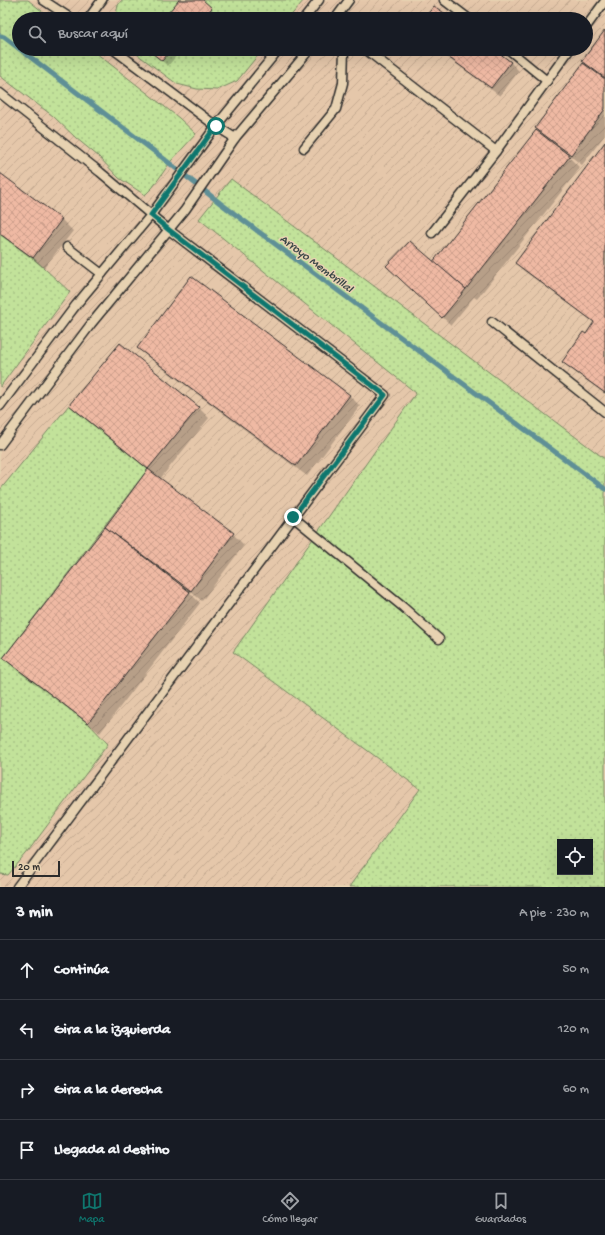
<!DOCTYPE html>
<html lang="es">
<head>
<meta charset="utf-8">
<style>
	:root { --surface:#171b24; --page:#242831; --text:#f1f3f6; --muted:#9ea1a6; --line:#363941; --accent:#0f766e }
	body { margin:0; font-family:"Gochi Hand",sans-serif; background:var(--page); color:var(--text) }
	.controls { position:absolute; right:12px; bottom:12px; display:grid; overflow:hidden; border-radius:0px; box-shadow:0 4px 16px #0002 }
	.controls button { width:36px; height:36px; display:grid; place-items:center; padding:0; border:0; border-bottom:1px solid var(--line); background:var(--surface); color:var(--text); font:20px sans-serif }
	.scale { position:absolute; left:12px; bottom:10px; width:48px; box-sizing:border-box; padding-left:4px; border:2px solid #2b2b2b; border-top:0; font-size:11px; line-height:14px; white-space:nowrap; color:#2b2b2b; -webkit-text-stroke:3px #e7d2b1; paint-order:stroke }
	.stop { position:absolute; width:12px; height:12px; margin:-9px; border:3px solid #0f766e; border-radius:50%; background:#fff }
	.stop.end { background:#0f766e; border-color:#fff; box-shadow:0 1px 4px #0008 }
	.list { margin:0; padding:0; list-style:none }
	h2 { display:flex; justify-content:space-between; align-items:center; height:52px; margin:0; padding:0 16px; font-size:17px }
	h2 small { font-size:13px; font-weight:400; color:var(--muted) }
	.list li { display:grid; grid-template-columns:26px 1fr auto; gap:12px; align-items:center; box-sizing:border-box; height:60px; padding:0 16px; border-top:1px solid var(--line) }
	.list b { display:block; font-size:15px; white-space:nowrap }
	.list em { font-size:13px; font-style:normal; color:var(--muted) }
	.icon { flex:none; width:22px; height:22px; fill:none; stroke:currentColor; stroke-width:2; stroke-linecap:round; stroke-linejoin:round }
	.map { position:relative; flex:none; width:605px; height:887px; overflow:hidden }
	.search { position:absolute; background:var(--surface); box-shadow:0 4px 16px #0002; left:12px; right:12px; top:12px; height:44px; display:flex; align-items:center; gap:10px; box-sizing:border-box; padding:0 14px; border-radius:22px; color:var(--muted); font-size:15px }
	.sheet { height:292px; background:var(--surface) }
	nav { display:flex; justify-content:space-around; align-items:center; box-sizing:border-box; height:56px; border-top:1px solid var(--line); background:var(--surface); font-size:11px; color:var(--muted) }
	nav a { display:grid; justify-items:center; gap:2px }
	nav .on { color:var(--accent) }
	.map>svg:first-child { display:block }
	.industrial { fill:url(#industrial-furrows); fill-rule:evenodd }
	.green { fill:url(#green-dots); stroke:#768662; fill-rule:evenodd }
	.shadow { fill:#0003 }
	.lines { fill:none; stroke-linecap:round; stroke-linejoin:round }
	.stream { stroke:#5f8f96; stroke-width:5 }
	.building { fill:url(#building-cross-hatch); stroke:#2b2b2b }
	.lane-casing { stroke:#2b2b2b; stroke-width:11 }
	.lane { stroke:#e7d2b1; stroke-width:8 }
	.route { stroke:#0f766e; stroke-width:5 }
	.labels { text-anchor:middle; stroke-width:3; stroke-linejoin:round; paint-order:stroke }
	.water-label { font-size:12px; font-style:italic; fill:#384446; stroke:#e7d2b1 }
</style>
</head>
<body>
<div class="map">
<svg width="605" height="887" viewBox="0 0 605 887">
	<defs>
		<pattern id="industrial-furrows" width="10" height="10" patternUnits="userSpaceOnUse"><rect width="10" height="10" fill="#e5c7aa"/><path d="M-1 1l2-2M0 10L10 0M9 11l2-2" fill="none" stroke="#c5ab92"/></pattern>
		<pattern id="green-dots" width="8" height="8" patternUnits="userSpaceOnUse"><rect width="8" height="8" fill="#c2e29a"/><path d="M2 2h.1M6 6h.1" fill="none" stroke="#a7c285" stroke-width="1.8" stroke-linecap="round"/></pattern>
		<pattern id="building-cross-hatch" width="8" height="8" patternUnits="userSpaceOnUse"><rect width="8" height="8" fill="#efb9a3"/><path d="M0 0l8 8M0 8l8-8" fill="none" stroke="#cd9f8c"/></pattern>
	</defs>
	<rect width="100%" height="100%" fill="#e7d2b1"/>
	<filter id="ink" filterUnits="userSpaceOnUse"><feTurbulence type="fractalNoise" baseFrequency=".025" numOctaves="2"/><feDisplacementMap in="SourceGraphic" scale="8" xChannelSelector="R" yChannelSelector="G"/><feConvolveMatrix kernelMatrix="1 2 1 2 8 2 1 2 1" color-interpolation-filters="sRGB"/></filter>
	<g filter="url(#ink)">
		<path class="industrial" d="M0,0H605V887H0ZM19,19H586V49H19ZM560,842H590V872H560Z"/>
		<g class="green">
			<polygon points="0,0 28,0 52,19 19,19 19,49 91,49 179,118 196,134 171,161 153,187 145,195 119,178 98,156 76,138 53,116 0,76"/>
			<polygon points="122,0 304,0 288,19 115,19 118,5"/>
			<polygon points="130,49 263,49 237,81 217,90 197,89 177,84"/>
			<path d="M231,179L605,459V887H349L420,789L233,652L416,393L199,219ZM560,842H590V872H560Z"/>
			<polygon points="0,234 33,258 70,292 0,387"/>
			<polygon points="69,405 148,469 3,658 88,723 108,744 26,854 8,875 0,874 0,490"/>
		</g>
		<g class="shadow">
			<polygon points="180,0 201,0 217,14 213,19 176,19"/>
			<polygon points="605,32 605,135 582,165 569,155 568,156 580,168 477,299 474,297 451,325 396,275 434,263 545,137 536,128 585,62"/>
			<polygon points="147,49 182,49 168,66"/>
			<polygon points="436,49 492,49 510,62 519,71 500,96"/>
			<polygon points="605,144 605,394 572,370 563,362 595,323 524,271 516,263"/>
			<polygon points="0,174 62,220 73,231 44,268 0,235"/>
			<polygon points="138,347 349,395 360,406 307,476 149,358"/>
			<polygon points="70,405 198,407 209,418 160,479 233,534 244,545 202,601 191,592 190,593 200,603 100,733 15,669 4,658 148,470 81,416"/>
		</g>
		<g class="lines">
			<polyline class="stream" points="0,36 4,37 159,155 220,203 605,489"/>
		</g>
		<g class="building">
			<polygon points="179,0 203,0 212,8 203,19 176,19 168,13"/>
			<polygon points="434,6 453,19 424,19"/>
			<polygon points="605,30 605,78 582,61"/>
			<polygon points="147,49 172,49 162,61"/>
			<polygon points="437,49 494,49 511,62 491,88"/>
			<polygon points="583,63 605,79 605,109 571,155 535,128"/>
			<polygon points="536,130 570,156 466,289 432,263"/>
			<polygon points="605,142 605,393 562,362 583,332 586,334 594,322 515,263"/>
			<polygon points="0,173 62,219 33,258 0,234"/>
			<polygon points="410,241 466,289 442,318 386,266"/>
			<polygon points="191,276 350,395 296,466 137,348"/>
			<polygon points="120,343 199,407 148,469 69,405"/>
			<polygon points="148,469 234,533 191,591 105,527"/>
			<polygon points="105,527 190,592 88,723 3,658"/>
		</g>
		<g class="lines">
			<defs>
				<g id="lane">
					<polyline points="43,0 72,19"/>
					<polyline points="444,0 469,19"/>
					<polyline points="88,19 102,0"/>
					<polyline points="304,19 319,0"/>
					<polyline points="335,19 349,0"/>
					<polyline points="586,27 605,1"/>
					<polyline points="113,49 216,126 235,138"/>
					<polyline points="365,49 496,151"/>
					<polyline points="508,49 547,81"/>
					<polyline points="0,93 100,172 169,230 385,395 17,887"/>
					<polyline points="304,148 336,109 343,83 344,49"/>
					<polyline points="432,233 496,151 570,49"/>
					<polyline points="67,247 102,274"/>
					<polyline points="492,322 605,412"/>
					<polyline points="0,406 76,305 151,215 216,126 279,49"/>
					<polyline points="0,445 91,324 185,210 235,138 310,49"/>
					<polyline points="293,517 403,607 439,639"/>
				</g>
			</defs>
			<use href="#lane" class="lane-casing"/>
			<use href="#lane" class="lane"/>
		</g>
	</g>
	<g class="lines" filter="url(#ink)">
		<polyline class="route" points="216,126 151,215 169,230 385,395 293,517"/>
	</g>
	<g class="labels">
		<g class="water-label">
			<text transform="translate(317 263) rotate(37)" y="4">Arroyo Membrillal</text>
		</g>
	</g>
</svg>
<div class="controls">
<button><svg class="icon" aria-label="locate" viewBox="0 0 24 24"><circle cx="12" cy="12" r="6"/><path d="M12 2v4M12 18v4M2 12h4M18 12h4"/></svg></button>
</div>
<div class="scale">20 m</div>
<div class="stop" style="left:216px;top:126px"></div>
<div class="stop end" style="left:293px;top:517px"></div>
<div class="search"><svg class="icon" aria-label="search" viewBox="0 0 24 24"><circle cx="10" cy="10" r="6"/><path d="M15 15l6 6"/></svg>Buscar aquí</div>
</div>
<section class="sheet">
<h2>3 min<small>A pie · 230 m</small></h2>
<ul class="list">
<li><svg class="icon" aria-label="ahead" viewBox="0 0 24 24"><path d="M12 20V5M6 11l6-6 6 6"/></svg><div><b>Continúa</b></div><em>50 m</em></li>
<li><svg class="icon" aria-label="left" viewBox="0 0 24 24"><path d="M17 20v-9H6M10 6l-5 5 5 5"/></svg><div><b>Gira a la izquierda</b></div><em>120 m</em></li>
<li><svg class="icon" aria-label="right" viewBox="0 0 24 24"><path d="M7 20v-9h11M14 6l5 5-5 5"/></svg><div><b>Gira a la derecha</b></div><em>60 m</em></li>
<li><svg class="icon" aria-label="arrive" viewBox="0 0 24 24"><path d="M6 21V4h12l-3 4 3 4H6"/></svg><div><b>Llegada al destino</b></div></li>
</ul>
</section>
<nav>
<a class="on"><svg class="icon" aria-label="map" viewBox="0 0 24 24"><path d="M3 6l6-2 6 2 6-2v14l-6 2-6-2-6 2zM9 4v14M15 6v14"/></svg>Mapa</a>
<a><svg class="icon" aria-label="directions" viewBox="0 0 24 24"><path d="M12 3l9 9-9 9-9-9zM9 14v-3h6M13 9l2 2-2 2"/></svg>Cómo llegar</a>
<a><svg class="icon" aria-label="saved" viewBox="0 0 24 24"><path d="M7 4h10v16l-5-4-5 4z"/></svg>Guardados</a>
</nav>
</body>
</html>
